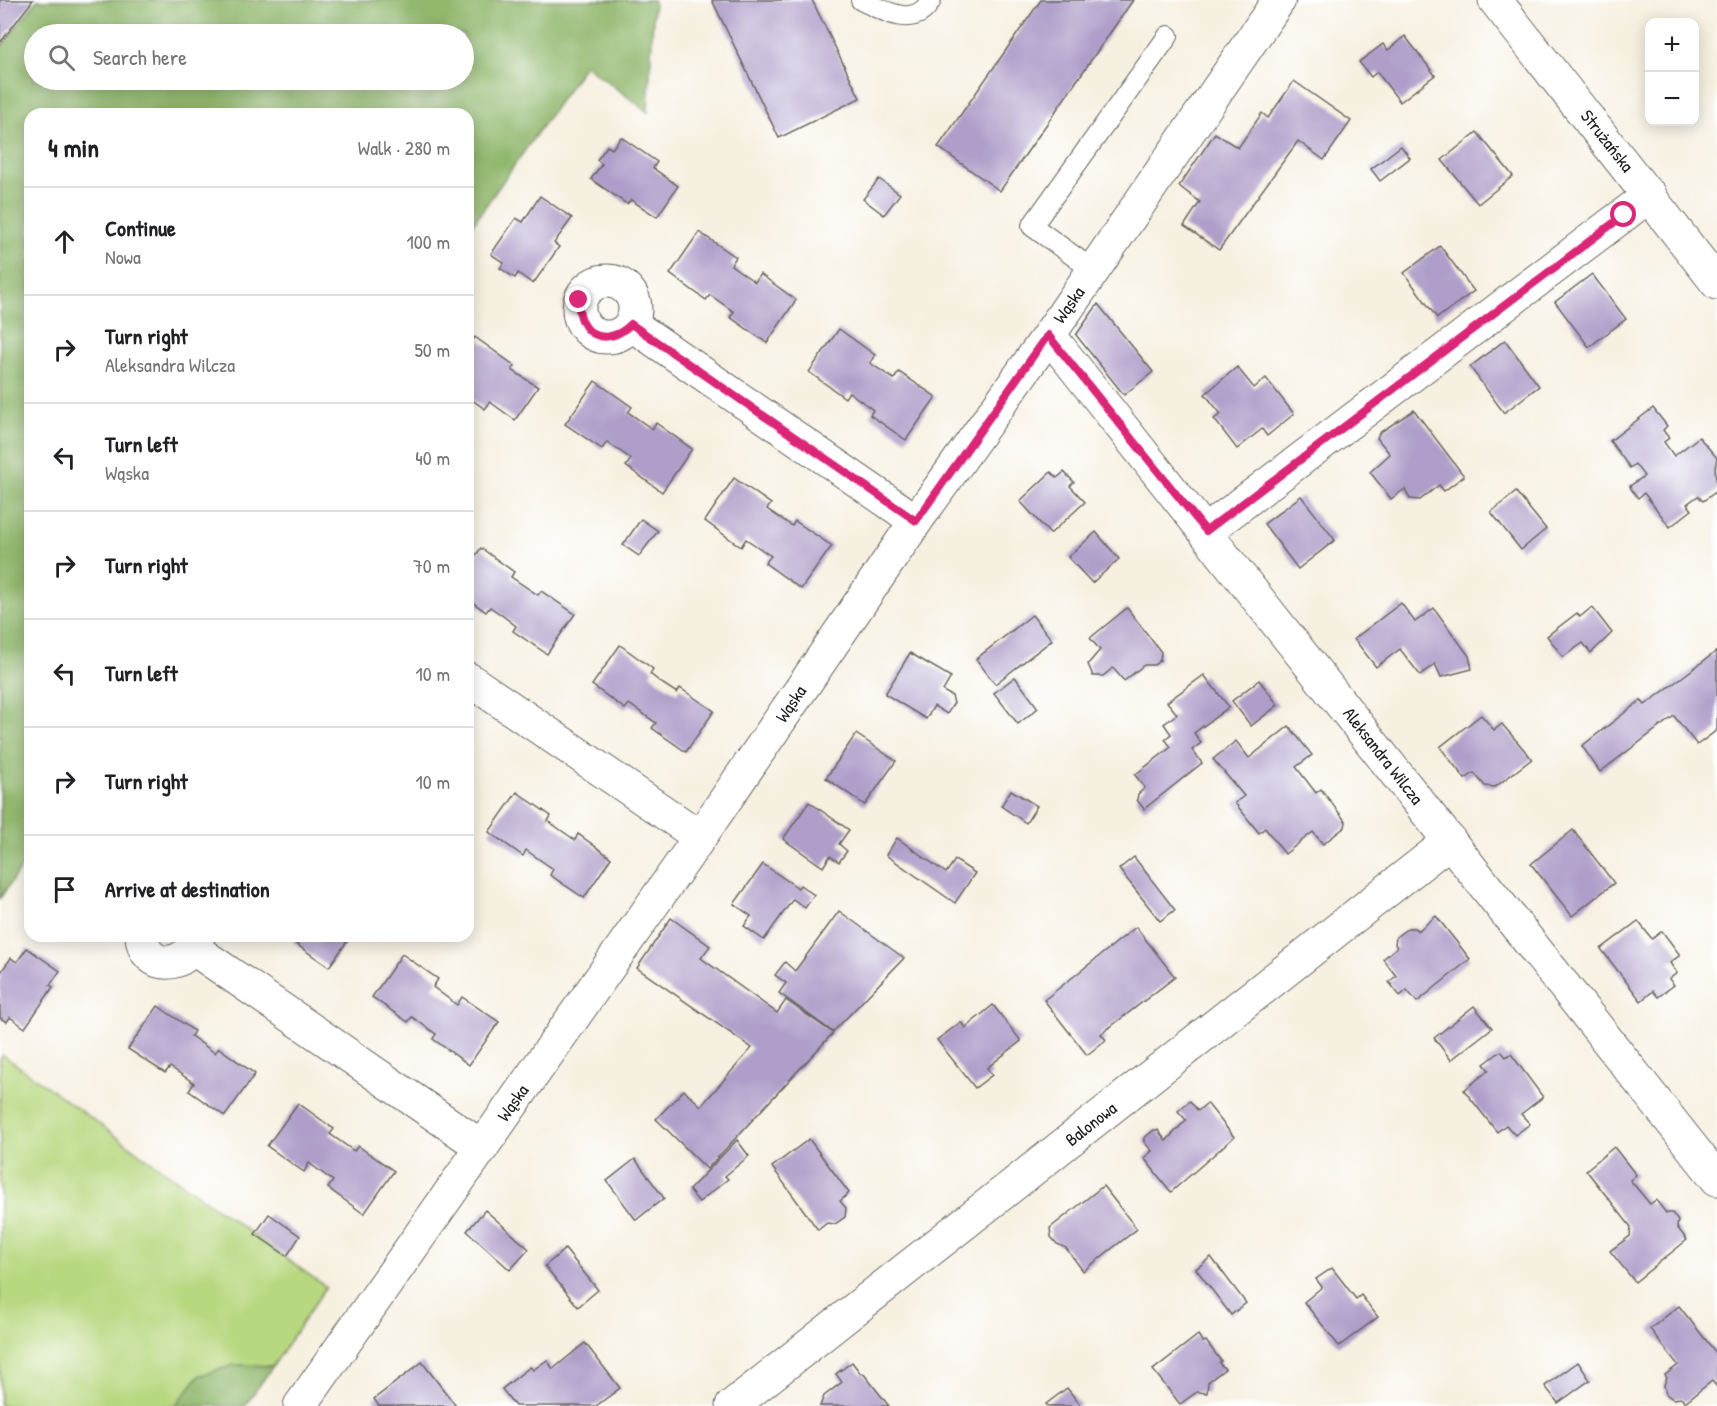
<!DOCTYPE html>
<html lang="en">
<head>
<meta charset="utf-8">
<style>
	:root { --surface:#fff; --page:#f6f6f6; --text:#202124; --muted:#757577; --line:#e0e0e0 }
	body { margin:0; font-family:"Patrick Hand",sans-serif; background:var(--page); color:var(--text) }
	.controls { position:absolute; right:18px; top:18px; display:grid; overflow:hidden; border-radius:12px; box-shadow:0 3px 15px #0003 }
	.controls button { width:54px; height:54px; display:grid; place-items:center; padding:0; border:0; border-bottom:2px solid var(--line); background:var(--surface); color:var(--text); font:30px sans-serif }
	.stop { position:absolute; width:18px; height:18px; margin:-14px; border:4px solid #db2777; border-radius:50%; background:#fff }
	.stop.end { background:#db2777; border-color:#fff; box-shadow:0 2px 6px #0008 }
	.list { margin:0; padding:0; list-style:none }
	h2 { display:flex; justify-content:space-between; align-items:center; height:78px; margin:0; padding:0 24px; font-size:26px }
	h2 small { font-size:20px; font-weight:400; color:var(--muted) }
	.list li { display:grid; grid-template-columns:39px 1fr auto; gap:18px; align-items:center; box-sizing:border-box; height:108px; padding:0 24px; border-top:2px solid var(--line) }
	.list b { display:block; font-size:22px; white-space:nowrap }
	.list p { margin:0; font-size:20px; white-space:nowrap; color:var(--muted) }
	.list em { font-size:20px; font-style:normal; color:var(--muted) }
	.icon { flex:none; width:33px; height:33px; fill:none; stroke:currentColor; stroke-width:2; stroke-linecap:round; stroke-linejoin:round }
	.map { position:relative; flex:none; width:1717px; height:1406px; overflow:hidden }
	.search { position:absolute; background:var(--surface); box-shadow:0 3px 15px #0003; left:24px; top:24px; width:450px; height:66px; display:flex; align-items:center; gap:15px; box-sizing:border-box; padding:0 21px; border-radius:33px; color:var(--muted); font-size:22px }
	.panel { position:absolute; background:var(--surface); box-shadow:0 3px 15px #0003; left:24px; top:108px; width:450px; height:834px; border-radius:18px }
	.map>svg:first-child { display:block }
	.green { fill:#b8d880; stroke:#6a7a4e; stroke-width:1.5 }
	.forest { fill:#92b86e; stroke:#576a45; stroke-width:1.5; fill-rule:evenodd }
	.building { fill:#ae9ec9 }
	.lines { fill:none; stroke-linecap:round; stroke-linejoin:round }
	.lane-casing { stroke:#686661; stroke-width:22 }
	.street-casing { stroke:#686661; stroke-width:35 }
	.secondary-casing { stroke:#686661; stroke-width:35 }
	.lane { stroke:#fff; stroke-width:20 }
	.street { stroke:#fff; stroke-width:33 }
	.secondary { stroke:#fff; stroke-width:33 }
	.route { stroke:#db2777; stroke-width:8 }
	.labels { text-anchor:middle; stroke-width:5; stroke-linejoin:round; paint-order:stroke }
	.street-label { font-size:18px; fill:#1c1c1c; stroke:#fff }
</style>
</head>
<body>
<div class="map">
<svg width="1717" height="1406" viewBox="0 0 1717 1406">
	<rect width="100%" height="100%" fill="#fff"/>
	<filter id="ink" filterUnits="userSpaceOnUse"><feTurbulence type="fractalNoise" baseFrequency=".0167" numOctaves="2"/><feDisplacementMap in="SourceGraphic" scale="12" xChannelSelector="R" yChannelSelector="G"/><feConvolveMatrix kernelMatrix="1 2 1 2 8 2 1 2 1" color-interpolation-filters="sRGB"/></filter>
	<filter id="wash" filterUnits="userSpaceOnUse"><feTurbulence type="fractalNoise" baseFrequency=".008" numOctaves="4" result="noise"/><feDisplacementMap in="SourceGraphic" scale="24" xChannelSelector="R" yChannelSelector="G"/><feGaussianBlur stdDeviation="1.35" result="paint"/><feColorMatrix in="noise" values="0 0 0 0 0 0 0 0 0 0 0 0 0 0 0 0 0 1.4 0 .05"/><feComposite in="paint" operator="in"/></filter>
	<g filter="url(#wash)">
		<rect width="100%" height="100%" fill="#f6f0e0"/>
		<polygon class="green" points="3,1055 326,1287 273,1366 234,1365 199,1376 175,1406 0,1406 0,1059"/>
		<g class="forest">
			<path d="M37,0H654L648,112L585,65L468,231V114H30V855L0,898V48ZM34,34H464V80H34Z"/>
			<polygon points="234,1365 273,1366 245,1406 175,1406 199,1376"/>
		</g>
		<g id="blocks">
			<g class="building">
				<polygon points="0,0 33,0 0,43"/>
				<polygon points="712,0 812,0 860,98 779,138"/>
				<polygon points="1041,0 1133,0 1000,191 938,147"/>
				<polygon points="1405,36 1435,75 1400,102 1377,72 1371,77 1359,62 1383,44 1388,50"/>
				<polygon points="1294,81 1351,121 1324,160 1298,141 1219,250 1184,226 1200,202 1179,186 1215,133 1238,148 1262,113 1268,118"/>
				<polygon points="1477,132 1513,176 1478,204 1442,160"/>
				<polygon points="621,137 657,162 653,168 678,186 657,217 631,200 627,204 591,179 602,164 597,160 607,146 612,149"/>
				<polygon points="1401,146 1410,158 1380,181 1371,169"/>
				<polygon points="879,179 900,194 884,215 863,199"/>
				<polygon points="540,196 572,218 554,243 559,247 533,284 518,273 515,278 500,268 504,263 491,254 516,218 523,222"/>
				<polygon points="699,232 736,257 731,265 742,273 755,282 760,274 796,300 767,343 730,317 734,312 710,295 706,300 670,274"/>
				<polygon points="1440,246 1474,291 1437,318 1404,273"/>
				<polygon points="1592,274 1626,319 1589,347 1555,302"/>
				<polygon points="1098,304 1153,372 1124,395 1076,335"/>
				<polygon points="839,329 875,355 870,363 894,379 899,372 936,397 906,440 870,415 873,410 849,392 845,398 809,372"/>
				<polygon points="475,337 515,366 512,370 538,387 515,420 490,402 485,409 468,397 468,347"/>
				<polygon points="1505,340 1539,386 1504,413 1470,367"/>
				<polygon points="1237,367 1254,388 1266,378 1294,414 1267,436 1262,429 1237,449 1214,419 1221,414 1205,394"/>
				<polygon points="595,381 632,407 628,412 652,429 656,423 692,449 662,492 626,466 631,459 607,442 602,449 565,424"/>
				<polygon points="1653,408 1667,426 1663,430 1669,438 1664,442 1674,456 1699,437 1717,458 1715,468 1717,491 1703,501 1698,496 1687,504 1692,510 1670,527 1644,493 1638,498 1631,489 1630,486 1644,476 1635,464 1630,468 1610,441"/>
				<polygon points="1414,410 1464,476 1444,491 1439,485 1420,500 1410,499 1405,489 1391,499 1370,472 1390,454 1377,438 1379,433"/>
				<polygon points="1051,472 1057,478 1064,472 1074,482 1070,486 1085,502 1050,534 1020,501"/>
				<polygon points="734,478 771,504 767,509 792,526 795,521 832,546 801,589 765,563 771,556 746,539 741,547 705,521"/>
				<polygon points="1516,492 1546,529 1521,550 1491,512"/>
				<polygon points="1301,496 1335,540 1298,569 1264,524"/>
				<polygon points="641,519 658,531 639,556 623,545"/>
				<polygon points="1096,532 1119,559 1092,583 1068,557"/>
				<polygon points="481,548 514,572 511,577 538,595 541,591 575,614 547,654 513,631 516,626 503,616 490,607 486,612 468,599 468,566"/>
				<polygon points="1401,603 1415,622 1434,608 1469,656 1472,669 1441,677 1435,664 1420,675 1400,649 1376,667 1354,639"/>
				<polygon points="1592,607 1612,633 1591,653 1583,643 1563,657 1547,636 1577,613 1580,617"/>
				<polygon points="1127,608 1161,652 1160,660 1154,665 1144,665 1124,681 1113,668 1103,676 1093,676 1088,664 1100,650 1090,638"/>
				<polygon points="1032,615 1052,640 995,684 976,659"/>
				<polygon points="620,645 653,669 650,674 663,684 677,693 680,688 714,711 686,752 652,728 656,723 629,704 625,709 592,685"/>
				<polygon points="1717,651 1717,730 1697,745 1674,716 1600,772 1582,746 1641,700 1645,705"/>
				<polygon points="910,653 951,677 943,691 952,696 954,703 947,714 934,706 926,719 885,694"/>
				<polygon points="1204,675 1229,707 1194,733 1201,743 1192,750 1202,763 1144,809 1137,800 1138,794 1145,788 1135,775 1171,747 1165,739 1171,734 1164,724 1177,714 1167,702"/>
				<polygon points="1015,677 1038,708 1018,724 994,693"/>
				<polygon points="1259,680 1278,705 1251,726 1232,701"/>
				<polygon points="1481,715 1494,730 1502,724 1532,759 1495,787 1485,786 1474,773 1465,779 1440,747"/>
				<polygon points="1289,726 1312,755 1296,767 1316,793 1321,789 1346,822 1345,827 1323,844 1313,832 1285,854 1265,828 1259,833 1235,803 1244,796 1213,759 1236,741 1249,758"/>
				<polygon points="856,734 896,761 865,805 826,778"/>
				<polygon points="1011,790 1037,806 1026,823 1001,806"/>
				<polygon points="517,792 551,816 548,821 575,840 578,834 611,858 584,898 550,875 553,869 526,850 523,856 489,832"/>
				<polygon points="809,802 849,830 839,844 847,851 839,862 830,856 823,867 783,839"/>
				<polygon points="1573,830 1614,883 1572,916 1531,864"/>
				<polygon points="897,838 946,873 955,860 975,873 955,903 886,855"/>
				<polygon points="1134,857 1175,910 1160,921 1119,869"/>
				<polygon points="763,864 798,888 800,885 814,895 805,908 793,899 764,940 744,926 751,916 734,904"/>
				<polygon points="839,911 904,958 833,1032 779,993 786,983 775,975 785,962 795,971"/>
				<polygon points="1436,916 1470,959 1417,1002 1407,990 1400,996 1389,982 1396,976 1383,959 1397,947 1395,944 1396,937 1408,928 1415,928 1418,931"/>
				<polygon points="671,918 710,946 701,958 777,1013 786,1000 833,1033 707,1169 656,1119 684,1090 701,1106 752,1048 637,968"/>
				<polygon points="1638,921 1652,939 1662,931 1680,955 1670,963 1677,973 1669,979 1674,985 1658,997 1653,991 1641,1001 1601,949"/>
				<polygon points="1136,927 1175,977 1101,1034 1106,1040 1087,1055 1044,1000"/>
				<polygon points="297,936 351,936 329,967 293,942"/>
				<polygon points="27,948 60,971 50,985 53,987 25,1028 10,1017 7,1022 0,1018 0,973 11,958 17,962"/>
				<polygon points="402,954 438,979 433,987 457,1005 462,997 499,1022 469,1065 433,1039 436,1034 412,1017 408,1022 372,997"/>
				<polygon points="993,1005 1021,1041 987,1068 992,1075 975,1088 937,1040 961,1022 965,1028"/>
				<polygon points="158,1006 194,1031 191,1036 215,1053 219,1048 255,1074 225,1116 189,1091 194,1083 170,1067 165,1073 128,1049"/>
				<polygon points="1474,1006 1492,1028 1451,1060 1434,1038"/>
				<polygon points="1501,1051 1506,1057 1511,1054 1543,1097 1521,1114 1530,1124 1515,1135 1506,1125 1497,1132 1464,1090 1489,1070 1484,1064"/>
				<polygon points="1190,1101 1198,1111 1207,1103 1234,1137 1171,1192 1144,1158 1152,1151 1144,1142 1144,1138 1154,1130 1158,1130 1166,1141 1186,1120 1178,1111"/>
				<polygon points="298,1103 334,1129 330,1134 354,1151 358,1146 394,1171 364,1214 328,1188 333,1181 309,1163 304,1172 267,1146"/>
				<polygon points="809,1139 849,1193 840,1201 846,1208 845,1217 835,1224 827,1223 818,1230 772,1167"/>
				<polygon points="737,1140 749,1156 725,1176 728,1179 699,1202 689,1190"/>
				<polygon points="1614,1147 1636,1175 1630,1180 1650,1204 1656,1200 1666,1213 1672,1213 1678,1221 1677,1227 1687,1240 1635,1282 1610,1251 1630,1236 1631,1227 1586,1170"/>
				<polygon points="635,1159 664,1198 636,1220 607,1181"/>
				<polygon points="1103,1186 1137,1229 1083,1271 1066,1248 1057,1244 1051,1237 1050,1228"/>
				<polygon points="485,1210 529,1249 510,1270 467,1231"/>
				<polygon points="269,1214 300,1236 287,1256 255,1234"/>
				<polygon points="565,1249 598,1290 578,1307 545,1266"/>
				<polygon points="1211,1257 1246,1303 1231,1315 1196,1269"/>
				<polygon points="1332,1268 1356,1299 1361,1295 1378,1317 1339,1346 1304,1302 1322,1287 1316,1279"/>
				<polygon points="1679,1306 1717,1354 1717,1387 1712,1381 1685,1402 1682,1398 1673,1399 1666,1394 1664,1385 1667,1378 1665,1375 1678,1365 1650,1329"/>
				<polygon points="1198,1335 1203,1342 1206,1341 1221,1361 1219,1363 1225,1369 1208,1382 1207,1393 1197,1392 1180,1404 1153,1370"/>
				<polygon points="585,1343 620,1388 596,1406 515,1406 502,1389 530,1367 533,1370 547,1360 553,1369"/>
				<polygon points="422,1362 456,1406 379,1406 374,1399"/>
				<polygon points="852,1362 861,1374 863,1373 889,1406 820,1406 824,1396 842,1382 836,1374"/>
				<polygon points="1578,1362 1590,1380 1558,1403 1545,1386"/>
				<polygon points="1067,1388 1081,1406 1048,1406 1046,1404"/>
			</g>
		</g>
	</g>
	<g filter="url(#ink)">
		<use href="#blocks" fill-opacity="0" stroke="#686661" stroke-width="1.5"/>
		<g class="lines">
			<defs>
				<g id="lane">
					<path d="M861,0C884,11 915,30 931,0"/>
					<polyline points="1093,270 1032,226 1168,36"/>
				</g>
				<g id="street">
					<circle cx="607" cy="309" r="28"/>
					<polyline points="631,324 916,521"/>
					<polyline points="1049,335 1717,1179"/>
					<polyline points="1206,531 1650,195"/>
					<polyline points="468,679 700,837"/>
					<path d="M142,936C144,971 187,971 198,936"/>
					<polyline points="194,949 482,1147"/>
					<polyline points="300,1406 700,837 916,521 1049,335 1279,0"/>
					<polyline points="732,1406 1450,841"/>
				</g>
				<polyline id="secondary" points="1495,0 1717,283"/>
			</defs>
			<use href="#lane" class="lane-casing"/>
			<use href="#street" class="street-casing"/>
			<use href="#secondary" class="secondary-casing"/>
			<use href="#lane" class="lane"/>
			<use href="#street" class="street"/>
			<use href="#secondary" class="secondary"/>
		</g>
	</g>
	<g class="lines" filter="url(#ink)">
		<path class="route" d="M579,300C577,335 606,349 631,324L916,521L1048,335L1206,531L1624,215"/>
	</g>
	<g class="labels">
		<g class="street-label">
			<text transform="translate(1607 141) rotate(52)" y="6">Strużańska</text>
			<text transform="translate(1069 305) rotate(-55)" y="6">Wąska</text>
			<text transform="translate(791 704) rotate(-56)" y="6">Wąska</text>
			<text transform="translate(1383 756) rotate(52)" y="6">Aleksandra Wilcza</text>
			<text transform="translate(513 1103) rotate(-55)" y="6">Wąska</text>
			<text transform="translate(1091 1124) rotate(-38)" y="6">Balonowa</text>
		</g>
	</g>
</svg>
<div class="controls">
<button>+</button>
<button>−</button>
</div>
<div class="stop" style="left:1624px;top:215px"></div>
<div class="stop end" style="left:579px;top:300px"></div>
<div class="search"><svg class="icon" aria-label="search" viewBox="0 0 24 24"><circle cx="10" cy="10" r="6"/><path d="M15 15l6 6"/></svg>Search here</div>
<section class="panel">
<h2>4 min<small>Walk · 280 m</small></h2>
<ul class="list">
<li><svg class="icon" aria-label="ahead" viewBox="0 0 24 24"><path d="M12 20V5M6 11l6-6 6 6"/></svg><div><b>Continue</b><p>Nowa</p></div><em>100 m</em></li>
<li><svg class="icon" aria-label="right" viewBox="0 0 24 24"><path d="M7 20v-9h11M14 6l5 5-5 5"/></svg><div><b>Turn right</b><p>Aleksandra Wilcza</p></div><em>50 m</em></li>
<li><svg class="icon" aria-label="left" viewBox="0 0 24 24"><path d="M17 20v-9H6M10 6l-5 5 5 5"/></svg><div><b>Turn left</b><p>Wąska</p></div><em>40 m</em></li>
<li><svg class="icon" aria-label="right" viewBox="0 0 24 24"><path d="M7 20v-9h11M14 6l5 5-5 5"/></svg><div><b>Turn right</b></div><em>70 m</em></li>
<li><svg class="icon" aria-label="left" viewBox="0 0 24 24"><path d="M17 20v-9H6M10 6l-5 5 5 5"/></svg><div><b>Turn left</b></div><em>10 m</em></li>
<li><svg class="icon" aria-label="right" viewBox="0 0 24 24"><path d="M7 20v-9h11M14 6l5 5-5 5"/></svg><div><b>Turn right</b></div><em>10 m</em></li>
<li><svg class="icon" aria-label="arrive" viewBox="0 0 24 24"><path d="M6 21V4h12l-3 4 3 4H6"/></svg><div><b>Arrive at destination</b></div></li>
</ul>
</section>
</div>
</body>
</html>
